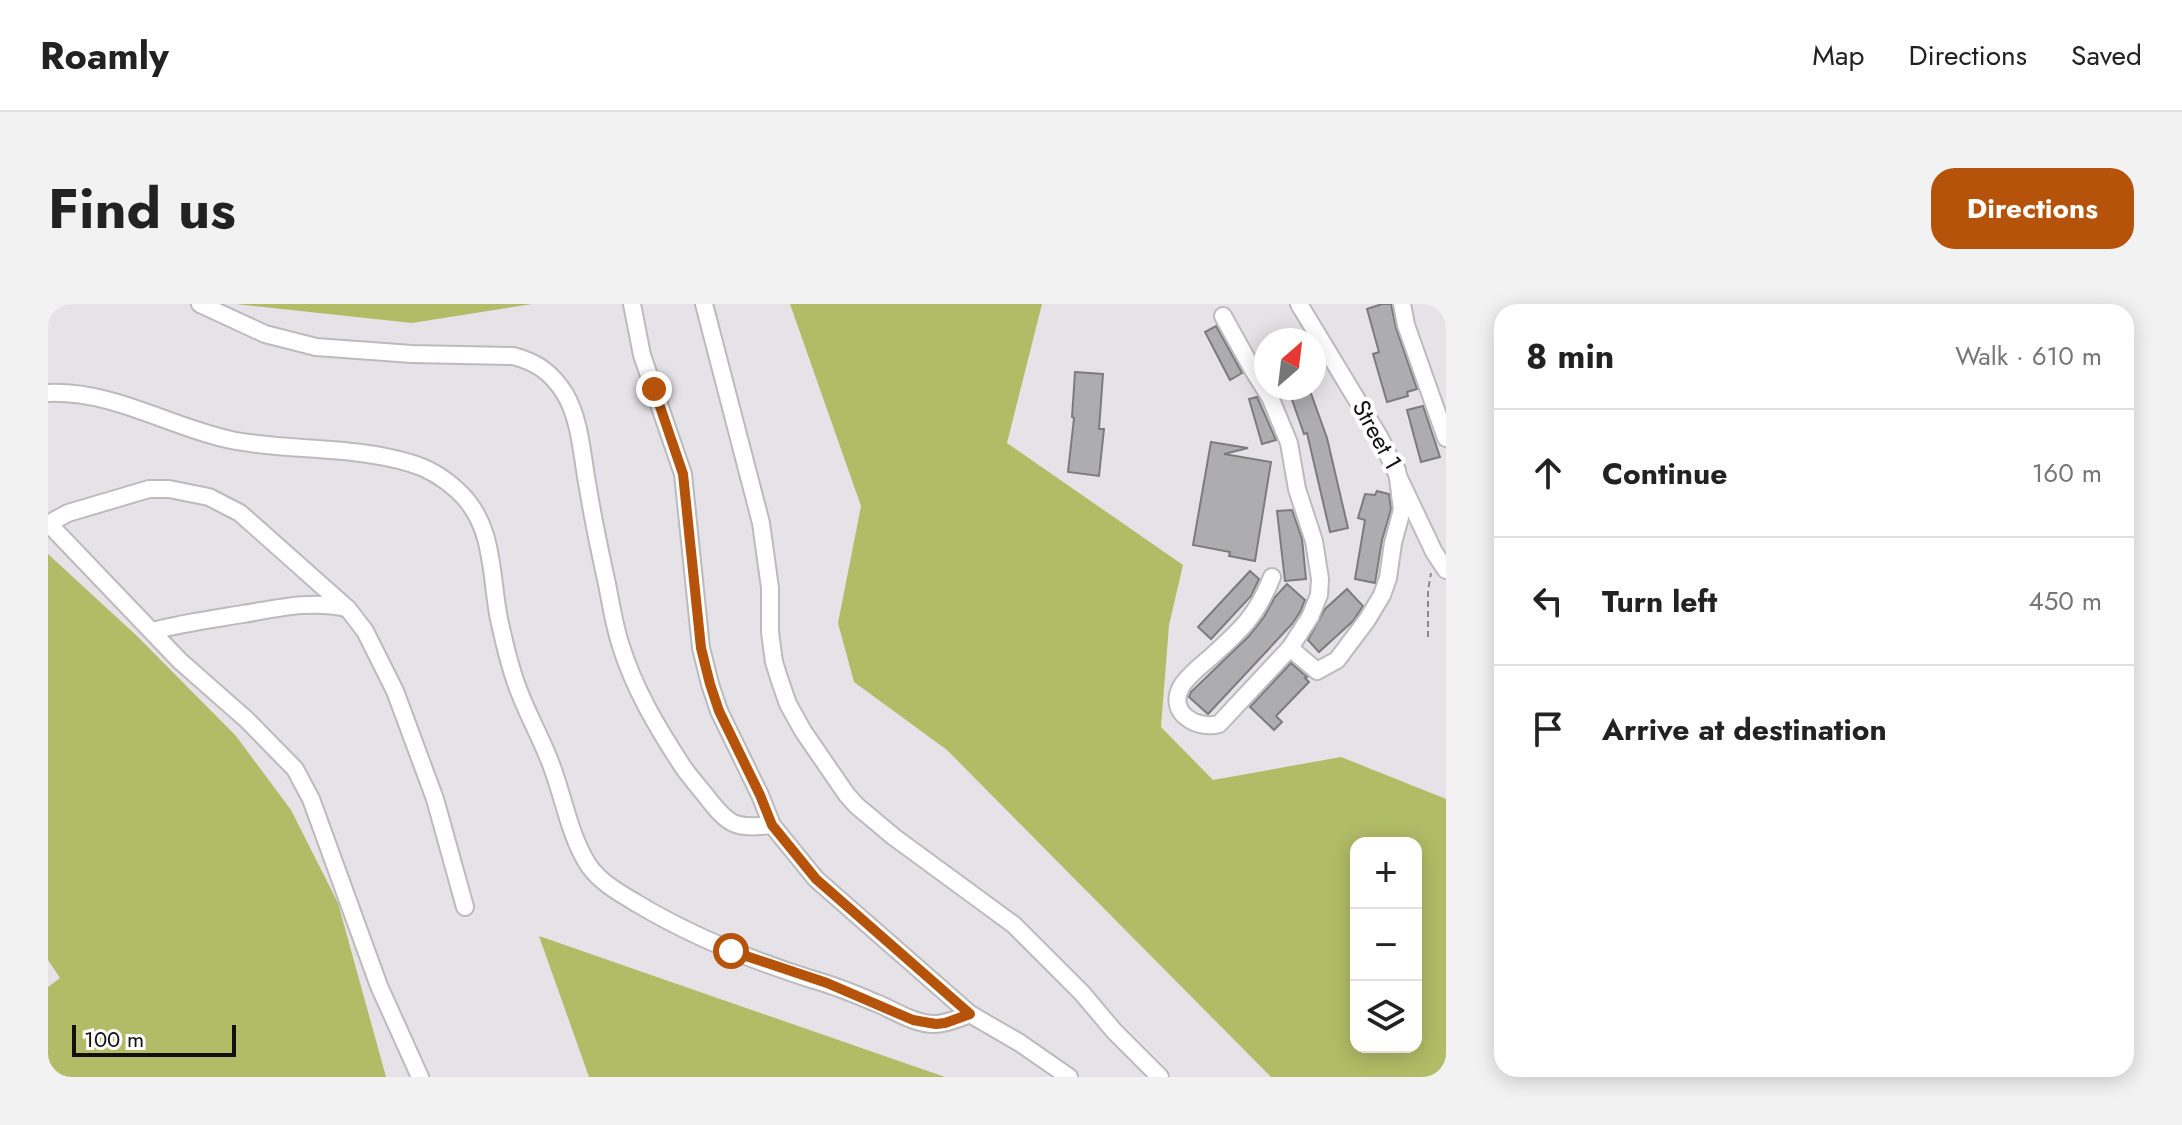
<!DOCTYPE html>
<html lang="en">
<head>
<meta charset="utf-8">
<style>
	:root { --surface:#fff; --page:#f2f2f2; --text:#222; --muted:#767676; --line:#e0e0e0; --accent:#b45309 }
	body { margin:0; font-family:Jost,sans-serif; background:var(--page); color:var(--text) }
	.controls { position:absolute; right:24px; bottom:24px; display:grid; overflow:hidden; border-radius:16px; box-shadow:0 4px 20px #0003 }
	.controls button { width:72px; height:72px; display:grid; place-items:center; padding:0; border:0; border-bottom:2px solid var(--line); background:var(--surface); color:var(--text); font:40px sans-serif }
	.compass { position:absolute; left:1206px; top:24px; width:72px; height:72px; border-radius:50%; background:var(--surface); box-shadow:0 4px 20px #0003; rotate:28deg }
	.scale { position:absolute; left:24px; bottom:20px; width:164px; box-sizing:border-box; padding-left:8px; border:4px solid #101011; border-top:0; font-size:22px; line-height:28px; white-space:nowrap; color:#101011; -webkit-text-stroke:6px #fff; paint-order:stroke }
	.stop { position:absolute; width:24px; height:24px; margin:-18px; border:6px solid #b45309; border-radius:50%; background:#fff }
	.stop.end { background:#b45309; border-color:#fff; box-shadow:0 2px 8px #0008 }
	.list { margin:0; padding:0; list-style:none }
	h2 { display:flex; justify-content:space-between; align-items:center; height:104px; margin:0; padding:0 32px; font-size:34px }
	h2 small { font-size:26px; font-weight:400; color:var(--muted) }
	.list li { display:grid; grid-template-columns:52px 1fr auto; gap:24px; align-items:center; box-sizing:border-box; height:128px; padding:0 32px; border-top:2px solid var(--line) }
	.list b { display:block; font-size:30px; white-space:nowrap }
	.list em { font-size:26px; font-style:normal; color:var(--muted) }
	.icon { flex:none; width:44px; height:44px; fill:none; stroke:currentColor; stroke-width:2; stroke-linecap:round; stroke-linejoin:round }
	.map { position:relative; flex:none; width:1398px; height:773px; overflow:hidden; border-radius:24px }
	header { display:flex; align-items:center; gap:48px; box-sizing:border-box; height:112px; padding:0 40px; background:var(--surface); border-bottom:2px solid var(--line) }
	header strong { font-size:38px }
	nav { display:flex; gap:44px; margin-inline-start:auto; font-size:28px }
	.intro { display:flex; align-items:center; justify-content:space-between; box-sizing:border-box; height:192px; padding:0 48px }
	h1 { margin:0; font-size:56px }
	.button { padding:20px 36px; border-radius:24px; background:var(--accent); color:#fff; font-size:28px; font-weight:700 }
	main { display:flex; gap:48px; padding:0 48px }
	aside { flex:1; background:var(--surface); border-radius:24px; box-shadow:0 4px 20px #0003 }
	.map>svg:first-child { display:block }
	.green { fill:#b1bc67; fill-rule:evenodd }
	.building { fill:#adadb0; stroke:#7c7c7f; stroke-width:2 }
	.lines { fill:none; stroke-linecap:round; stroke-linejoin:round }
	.minor-casing { stroke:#bbbabd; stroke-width:20 }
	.path { stroke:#89888b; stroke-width:2; stroke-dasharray:6 4; stroke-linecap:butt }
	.minor { stroke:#fff; stroke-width:16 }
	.route { stroke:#b45309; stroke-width:10 }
	.labels { text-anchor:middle; stroke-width:8; stroke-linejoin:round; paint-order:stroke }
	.street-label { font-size:24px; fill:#101011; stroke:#fff }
</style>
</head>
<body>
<header>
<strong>Roamly</strong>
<nav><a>Map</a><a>Directions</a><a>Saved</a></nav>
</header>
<div class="intro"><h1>Find us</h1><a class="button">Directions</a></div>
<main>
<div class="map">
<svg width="1398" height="773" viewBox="0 0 1398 773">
	<rect width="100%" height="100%" fill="#e5e3e7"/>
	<g class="green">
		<polygon points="188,0 484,0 364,19"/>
		<path d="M742,0H994L959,139L1135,261L1121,321L1113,423L1165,476L1293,453L1398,495V773H1223L899,446L806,378L790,319L813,202ZM1368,539V743H1308V539Z"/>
		<polygon points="0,250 89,332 188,432 243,506 290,599 338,773 0,773 0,683 12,674 0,656"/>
		<polygon points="491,632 897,773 541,773"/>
	</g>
	<g class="building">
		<polygon points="1334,0 1343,0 1348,24 1369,85 1359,88 1360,92 1339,98 1325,50 1331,48 1319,5"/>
		<polygon points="1168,22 1194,69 1182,76 1157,28"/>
		<polygon points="1027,68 1055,70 1051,125 1056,125 1051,172 1020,168 1026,114 1024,113"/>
		<polygon points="1240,84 1261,84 1279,134 1300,224 1282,228 1259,129 1256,130"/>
		<polygon points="1209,93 1228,136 1214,140 1201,95"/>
		<polygon points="1375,102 1392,153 1373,158 1359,106"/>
		<polygon points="1163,138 1200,144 1176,150 1223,158 1207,257 1181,252 1182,248 1145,241"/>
		<polygon points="1329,187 1341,190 1343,205 1334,236 1327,279 1307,275 1317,216 1310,214 1317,190 1327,191"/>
		<polygon points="1244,206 1254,235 1258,275 1237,277 1229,207"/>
		<polygon points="1202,267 1211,275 1203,292 1163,335 1150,323"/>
		<polygon points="1239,280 1257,296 1252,308 1244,320 1160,410 1141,393 1143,388 1201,332 1216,313 1227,293"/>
		<polygon points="1299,285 1315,302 1305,317 1271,348 1260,336 1277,305"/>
		<polygon points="1243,359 1259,373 1257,374 1261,378 1228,412 1234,418 1226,426 1202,403"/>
	</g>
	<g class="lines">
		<defs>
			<g id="minor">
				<path d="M152,0L217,30L268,43L364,50L465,52C489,58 504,69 517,90C533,117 534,154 540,184C545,216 552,248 559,280C563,300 566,320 572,339C586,385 609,423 635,463C642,473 650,482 658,492C681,522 687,525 724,521L768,575L922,710L972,739L1021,773"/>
				<polyline points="584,0 594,51 635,170 653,344 662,380 671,407 712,491 724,521"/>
				<polyline points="656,0 713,219 722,284 722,328 726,358 732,377 740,400 755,427 799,491 809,502 846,533 966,621 1034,689 1066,727 1112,773"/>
				<polyline points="1251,0 1332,134 1386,248 1398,266"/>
				<polyline points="1354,0 1358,21 1398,134"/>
				<polyline points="1175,12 1205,66 1222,93 1241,139 1249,185 1266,237 1272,275 1271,291 1262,313 1242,344 1269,367 1289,356 1319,316 1334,291 1340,274 1345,239 1354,206 1349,166"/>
				<path d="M0,89C66,86 125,125 188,137C245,147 306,142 362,159C380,164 396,174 410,187C447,221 442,270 451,315C456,338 461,360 469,382C479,410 494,435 504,463C516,495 522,533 541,562C553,579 573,590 590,600C645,633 703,656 763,675C785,681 807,690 828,699C846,706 866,720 886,720C899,720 911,714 922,710"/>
				<polyline points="0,220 20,209 101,185 121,185 161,193 192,209 300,305 317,327 347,387 387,495 417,603"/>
				<polyline points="1,220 132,357 199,416 247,465 263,495 331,682 372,773"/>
				<path d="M1224,273C1209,311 1194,325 1164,352C1154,361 1140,371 1133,383C1119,409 1149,426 1171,420L1242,344"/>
				<path d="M104,327C134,319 164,315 195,310C231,304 263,296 299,304"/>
			</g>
		</defs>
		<use href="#minor" class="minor-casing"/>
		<polyline class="path" points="1380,333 1380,287 1383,269"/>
		<use href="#minor" class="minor"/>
	</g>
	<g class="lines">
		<polyline class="route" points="606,85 635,170 653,344 662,380 671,407 712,491 724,521 768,575 922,710 897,719 888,720 865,716 779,679 683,647"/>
	</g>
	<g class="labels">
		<g class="street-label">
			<text transform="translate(1329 131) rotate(61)" y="8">Street 1</text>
		</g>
	</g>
</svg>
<div class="controls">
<button>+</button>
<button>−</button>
<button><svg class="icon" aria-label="layers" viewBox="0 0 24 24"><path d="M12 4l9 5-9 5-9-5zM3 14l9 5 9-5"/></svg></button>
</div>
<svg class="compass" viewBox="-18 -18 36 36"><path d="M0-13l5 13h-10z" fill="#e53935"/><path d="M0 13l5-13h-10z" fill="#767676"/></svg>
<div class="scale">100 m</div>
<div class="stop" style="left:683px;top:647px"></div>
<div class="stop end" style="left:606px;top:85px"></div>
</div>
<aside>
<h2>8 min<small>Walk · 610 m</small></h2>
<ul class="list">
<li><svg class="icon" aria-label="ahead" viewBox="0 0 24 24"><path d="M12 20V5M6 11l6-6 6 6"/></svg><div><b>Continue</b></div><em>160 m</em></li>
<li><svg class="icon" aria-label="left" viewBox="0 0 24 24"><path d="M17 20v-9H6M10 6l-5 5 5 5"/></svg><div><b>Turn left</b></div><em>450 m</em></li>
<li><svg class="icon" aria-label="arrive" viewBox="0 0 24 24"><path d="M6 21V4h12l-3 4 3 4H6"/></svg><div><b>Arrive at destination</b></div></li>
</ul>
</aside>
</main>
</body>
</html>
